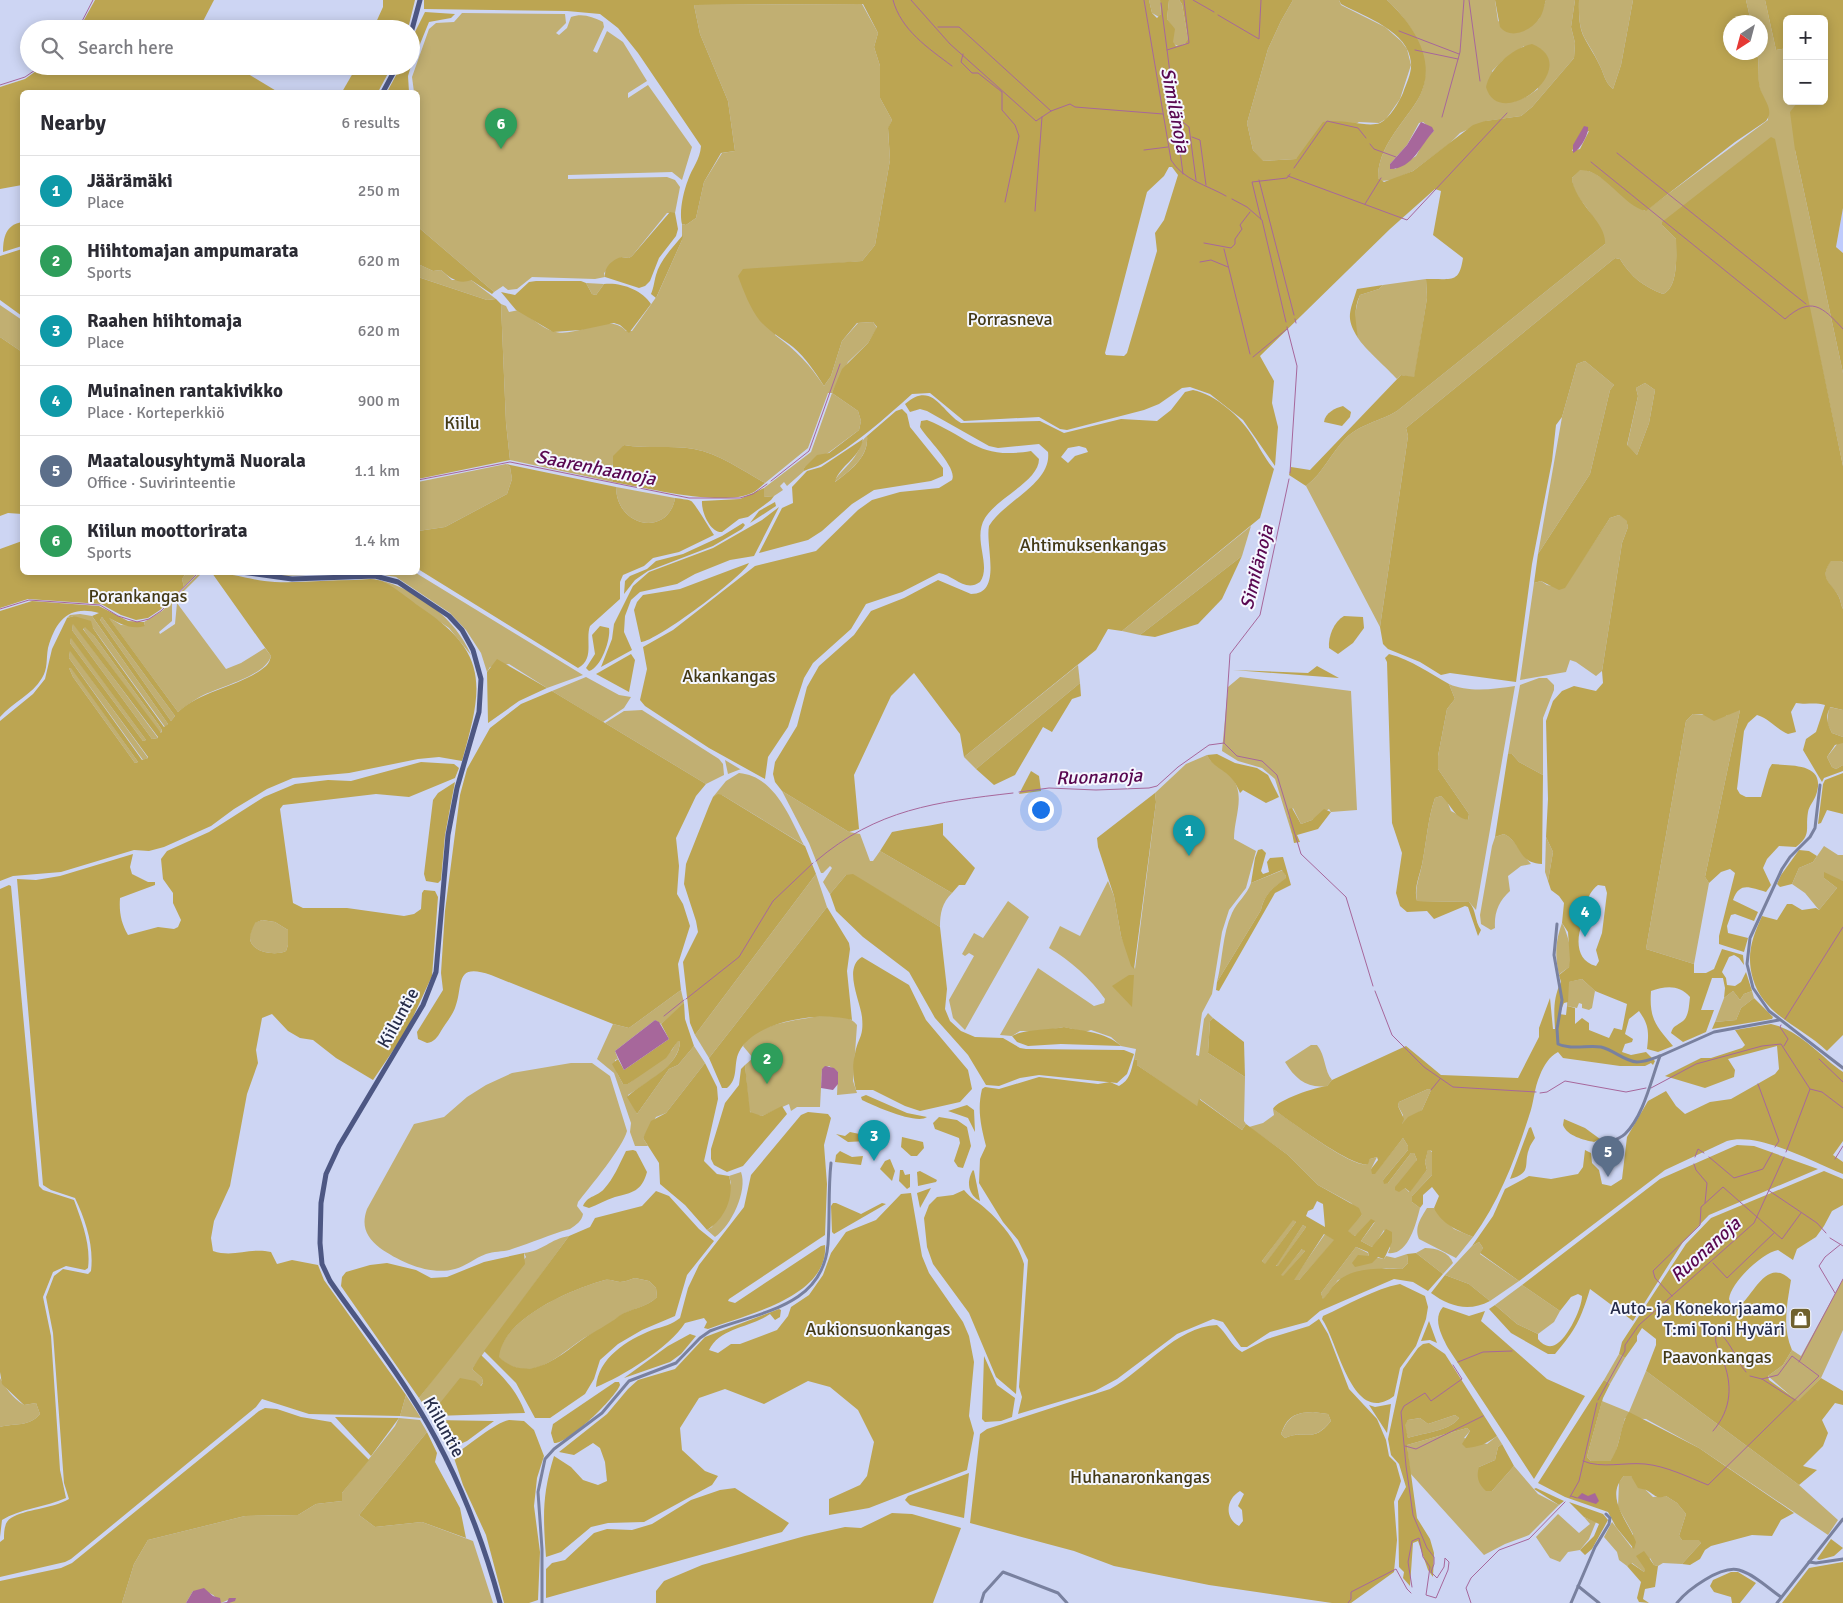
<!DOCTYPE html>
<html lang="en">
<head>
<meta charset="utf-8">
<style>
	:root { --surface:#fff; --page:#f7f7f7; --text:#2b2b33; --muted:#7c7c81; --line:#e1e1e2; --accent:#6f612e }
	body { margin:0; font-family:Signika,sans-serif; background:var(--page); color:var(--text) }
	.controls { position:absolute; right:15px; top:15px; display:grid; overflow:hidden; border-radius:8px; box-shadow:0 2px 12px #0003 }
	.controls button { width:45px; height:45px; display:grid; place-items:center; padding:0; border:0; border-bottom:1px solid var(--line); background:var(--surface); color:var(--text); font:25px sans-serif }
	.compass { position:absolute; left:1723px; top:15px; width:45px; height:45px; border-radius:50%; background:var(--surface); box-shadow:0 2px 12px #0003; rotate:216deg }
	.you { position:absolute; left:1040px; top:809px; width:18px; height:18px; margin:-12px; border:4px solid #fff; border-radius:50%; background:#1a73e8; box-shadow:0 0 0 8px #1a73e833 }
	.badge { display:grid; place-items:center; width:32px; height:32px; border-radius:50%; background:var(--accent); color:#fff; font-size:16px; font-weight:700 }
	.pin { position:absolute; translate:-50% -41px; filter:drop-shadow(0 1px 2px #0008) }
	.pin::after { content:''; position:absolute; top:26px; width:18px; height:15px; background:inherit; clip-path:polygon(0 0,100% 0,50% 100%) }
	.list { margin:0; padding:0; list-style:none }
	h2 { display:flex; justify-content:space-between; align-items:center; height:65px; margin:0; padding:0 20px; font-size:21px }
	h2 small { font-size:16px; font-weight:400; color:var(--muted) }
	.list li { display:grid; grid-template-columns:32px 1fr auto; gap:15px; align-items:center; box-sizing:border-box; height:70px; padding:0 20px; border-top:1px solid var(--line) }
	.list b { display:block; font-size:19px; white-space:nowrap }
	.list p { margin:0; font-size:16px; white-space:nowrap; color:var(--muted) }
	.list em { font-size:16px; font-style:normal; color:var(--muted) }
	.icon { flex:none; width:28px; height:28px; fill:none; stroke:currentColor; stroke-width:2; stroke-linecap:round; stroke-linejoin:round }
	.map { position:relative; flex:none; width:1843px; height:1603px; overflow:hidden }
	.search { position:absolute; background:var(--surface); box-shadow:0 2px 12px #0003; left:20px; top:20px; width:400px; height:55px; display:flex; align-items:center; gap:12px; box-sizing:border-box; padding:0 18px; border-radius:28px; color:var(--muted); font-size:19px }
	.panel { position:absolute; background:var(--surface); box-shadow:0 2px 12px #0003; left:20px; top:90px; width:400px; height:485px; border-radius:8px }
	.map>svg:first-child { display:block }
	.built { fill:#bfcbfc }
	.green { fill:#c1af72; fill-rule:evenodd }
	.forest { fill:#bca552; fill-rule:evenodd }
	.water { fill:#a7679b }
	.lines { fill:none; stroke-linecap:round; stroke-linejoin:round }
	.stream { stroke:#a7679b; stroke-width:1 }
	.street { stroke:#79819f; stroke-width:3 }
	.secondary { stroke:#4d5783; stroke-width:5 }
	.labels { text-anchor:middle; stroke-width:4; stroke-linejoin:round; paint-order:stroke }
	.park-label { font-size:18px; fill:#433915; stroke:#f5f7ff }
	.street-label { font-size:18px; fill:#272d4a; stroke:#f5f7ff }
	.poi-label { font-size:18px; fill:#272d4a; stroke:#f5f7ff; text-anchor:end }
	.water-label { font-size:19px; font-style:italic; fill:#590750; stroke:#f5f7ff }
</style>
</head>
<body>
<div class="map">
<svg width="1843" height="1603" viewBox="0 0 1843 1603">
	<rect width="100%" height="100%" fill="#cdd5f3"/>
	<polygon class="built" points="1843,208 1843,253 1836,247"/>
	<g class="green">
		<polygon points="1149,0 1160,0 1161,14 1159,17 1152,13"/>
		<polygon points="1169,0 1179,0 1182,4 1188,39 1187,43 1179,46 1173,44 1171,25 1167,19"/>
		<polygon points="1293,0 1339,0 1341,5 1385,27 1401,41 1407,49 1411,65 1400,99 1386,119 1379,123 1359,122 1296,159 1262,161 1253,150 1247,123 1268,49 1281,21"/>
		<path d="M1387,0H1495L1498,21L1521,32L1539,19L1546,0H1575L1571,27L1575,43L1574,58L1532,107L1521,116L1486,121L1460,133L1449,144L1413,171L1392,180L1381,181L1378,178C1378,147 1402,125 1417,101C1439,65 1413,24 1387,0ZM1524,46L1538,89L1528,96L1513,102L1492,71L1503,60ZM1423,122L1434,131L1426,138L1416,156L1395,169L1390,164L1407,145L1419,123Z"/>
		<path d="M1579,0H1633L1621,65L1613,89C1604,81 1605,76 1600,66C1585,34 1578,39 1579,0Z"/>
		<path d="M1746,0H1765L1776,50L1787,48V101H1813L1801,103L1795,150L1843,373V466L1803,278L1662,225L1676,239C1676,254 1679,287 1663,294C1644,287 1631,277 1620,259L1615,258L1406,428L1408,436L1380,627L1306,486C1323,473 1331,453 1346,438C1360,424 1381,421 1397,411L1605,244C1600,234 1596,224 1591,214C1583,201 1573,195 1572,178L1580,169C1601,170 1626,201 1645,211L1768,120C1769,102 1762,100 1759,85C1757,74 1760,64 1757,53L1760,52V22H1751Z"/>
		<path d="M862,4L878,33L874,47L880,66V98L892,120L888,129L890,160L875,245L862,261L793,267L775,335C796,350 810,365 824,386L831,376L842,341L858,323L873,322L877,328L868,343L848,362L832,393L858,411L861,421L859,430L828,453L804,468V471L787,486L784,482L780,486L783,490L774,496L764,497L763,493L764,488L811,452L832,393H828L808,448L765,483C743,471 720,454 694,449C671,445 647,449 624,445L612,466L613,482L510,460L506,423L501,304L506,306L509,312L519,310C529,316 541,327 552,331C575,340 608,311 626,331H632L657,296L682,240V224L686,225L696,218L704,182L722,153L735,151L728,101L700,34L694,5Z"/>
		<path d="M462,13L565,14L566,23L556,33L559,35L567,28L571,17C583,13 592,17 603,22L604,27L593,51L597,53L607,31L623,42L647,81L628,93V98L648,85L692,147L682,180L672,172L568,175V179L667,177L675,180L680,187L675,213H667L632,256L629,258L621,257L604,273L605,277L595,279L532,277L517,289L508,290L503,286L494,292L418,227V92H414L412,77L429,29L436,23L454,22Z"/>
		<polygon points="418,264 433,271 441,270 452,280 471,280 496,299 487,300 418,277"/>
		<path d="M1426,279L1427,298L1415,374L1414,378L1401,375L1397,379C1389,370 1363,347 1358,338C1353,326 1355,307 1360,295L1379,289L1383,285Z"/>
		<polygon points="586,283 604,284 596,295 592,294"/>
		<polygon points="0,305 22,320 22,352 0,337"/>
		<polygon points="1585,361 1614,385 1610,390 1590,474 1538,554 1562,417 1577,364"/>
		<polygon points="1645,383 1655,390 1649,423 1637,455 1627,446 1638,396 1636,388"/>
		<path d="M867,436C869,457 849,472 833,483C840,471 851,464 857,453C861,447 861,440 867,436Z"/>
		<polygon points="506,464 510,467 512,479 507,494 445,527 418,531 418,482"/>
		<path d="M616,487L675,498C669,536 617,529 616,487Z"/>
		<polygon points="1619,515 1626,519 1628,527 1622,543 1602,671 1596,676 1576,662 1570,660 1566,672 1520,680 1534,583 1541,581 1547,585 1564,588 1610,518"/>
		<polygon points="1251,526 1242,556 1140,635 1122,631"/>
		<path d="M1831,560L1841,561L1843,563V609C1841,606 1841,601 1839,597C1831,582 1818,580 1831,560Z"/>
		<polygon points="186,573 197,573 184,587 182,579"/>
		<path d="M199,573H202L172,603V621L159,632L160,634L175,624L177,603L226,669L241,663L265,648L271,656C265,677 217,687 198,698C191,702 184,707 178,712L108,617L121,625L145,626L144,622L162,611Z"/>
		<polygon points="251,573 362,573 279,576"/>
		<polygon points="372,573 416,573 583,675 547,688 509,664 490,667 487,672 481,653 466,630 450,613 396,577"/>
		<path d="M379,580C417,589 456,619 471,655L449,628Z"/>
		<polygon points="80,614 92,616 94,619 168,724 165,727 93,628 74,616 67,618 70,615"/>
		<polygon points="102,617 175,716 171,721 100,620"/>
		<polygon points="73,623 158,738 152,739 72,630"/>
		<polygon points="85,626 94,636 158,724 162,730 160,733 86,633 83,628"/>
		<polygon points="71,637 146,740 143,741 70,643"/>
		<polygon points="70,650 148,758 143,760 69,658"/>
		<polygon points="1078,665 1080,683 976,769 964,757"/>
		<polygon points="71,667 138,762 135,763 73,677 69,668"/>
		<polygon points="586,677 619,695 631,697 624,708 603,722 552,691"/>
		<polygon points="1240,677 1351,691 1357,810 1331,812 1329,809 1312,820 1301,824 1293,808 1288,813 1293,833 1292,834 1275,779 1262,768 1238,761 1222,751 1228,687"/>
		<polygon points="1539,678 1547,678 1554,685 1554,690 1543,718 1543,775 1519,762 1512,754 1508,754 1520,685"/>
		<path d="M1449,684C1469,693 1495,689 1515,686L1476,910L1469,902L1417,901C1414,887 1421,874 1423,859C1427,838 1428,818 1435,798L1441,796L1447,801L1451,811L1468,820L1469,814L1438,769V756L1447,709L1455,699Z"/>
		<polygon points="1829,707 1843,710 1843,737 1832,733 1827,723"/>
		<polygon points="1737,709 1740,710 1705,877 1709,883 1694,964 1646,949 1686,721 1693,714 1726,716"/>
		<polygon points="642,710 719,759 723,764 724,775 706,784 605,723 624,711"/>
		<polygon points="1838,743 1843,743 1843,765 1836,769 1832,767 1827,757"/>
		<path d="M1207,755C1212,766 1223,767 1230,775C1247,794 1234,817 1234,839L1256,851L1246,888L1229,910L1222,932L1212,994L1202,1013L1196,1055L1199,1056L1204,1019L1208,1013L1213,1018L1210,1021L1208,1053L1245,1077L1244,1121L1246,1124L1242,1130L1200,1099L1197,1107L1137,1065V1060L1134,1059L1136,1049L1121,1046L1111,1037L1091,1030L1085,1032L1064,1027L1042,1031H1020L1012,1036L1000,1035L1038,968L1094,1006L1104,1003L1105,999C1091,979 1070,960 1049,948L1060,926L1080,936L1108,881L1114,896L1121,936L1135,969L1156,802L1155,793L1186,764Z"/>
		<polygon points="725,760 740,769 741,769 728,774"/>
		<path d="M739,773C775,776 790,818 804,845L722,795L713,797L726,781Z"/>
		<path d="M782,791L849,832L860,834L870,861H873L880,851L952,893C942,903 940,913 940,927L853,875H846L830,894L823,882L832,868L830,866L823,873H821L809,843Z"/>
		<path d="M1504,834C1516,840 1521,854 1531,864L1521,866L1508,876L1510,891C1499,901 1494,912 1495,928L1491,930L1481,924L1480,915L1492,846L1495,837Z"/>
		<polygon points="1546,837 1553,852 1548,881 1545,872"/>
		<polygon points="1824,846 1838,855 1843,855 1843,881 1824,878 1837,888 1819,910 1805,893 1792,884 1799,868 1813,862"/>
		<path d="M1283,870L1286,876L1285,880C1273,887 1264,895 1261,910L1217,982C1223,959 1222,935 1232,913C1237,902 1247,895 1251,883Z"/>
		<polygon points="816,874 827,907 709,1058 695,1035"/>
		<polygon points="1008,901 1029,917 965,1030 953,1018 949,1000 974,956 969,953 965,956 962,954 974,933 983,938"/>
		<path d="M262,920L275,922L288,930V945L286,951C276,956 252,953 250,939C249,934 253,927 254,923Z"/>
		<path d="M1562,923C1567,931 1575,959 1569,967C1566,970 1561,972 1559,975C1555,956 1555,942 1562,923Z"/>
		<polygon points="1582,979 1595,991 1592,1008 1589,1010 1582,1008 1582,1004 1579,1003 1577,1008 1567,1006 1568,982"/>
		<path d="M681,990L684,1003L682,1006L661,1024L655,1020L615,1051L618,1059L615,1060L617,1073L623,1084H628L672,1050L678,1040L680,1041C680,1065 646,1083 628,1095L637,1114L669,1069L678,1065L694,1046L705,1063L666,1113L656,1117L643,1138L648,1146H635L630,1132L631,1123L614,1073L597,1059L613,1024L629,1028Z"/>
		<polygon points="1733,991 1740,1000 1744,994 1752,991 1754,998 1741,1008 1736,1020 1715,1022 1724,998"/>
		<path d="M814,1017C828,1017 848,1013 857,1025L853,1081L857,1093L837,1095L838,1072L829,1066L822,1069L820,1107H797L791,1111L789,1104L762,1116L752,1114L749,1110L745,1065L753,1058L743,1046C755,1024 792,1021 814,1017Z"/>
		<path d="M1311,1045H1317C1326,1056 1324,1071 1332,1080L1327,1086C1308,1089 1295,1079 1285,1062Z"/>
		<path d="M571,1063H592L610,1076L627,1131C623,1147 590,1187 578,1202L577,1206L583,1214C582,1221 576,1225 570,1229C550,1234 532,1243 512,1249C504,1252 494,1251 486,1254C475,1258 466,1266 455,1269C430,1276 400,1262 380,1248C366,1237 361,1226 367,1209L414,1124L444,1117L467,1097L486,1085L512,1073Z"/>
		<polygon points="1428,1089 1431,1090 1422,1110 1402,1124 1403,1115 1398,1106 1399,1102"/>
		<path d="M1273,1109C1288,1119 1353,1169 1367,1164L1370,1159L1377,1157L1371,1169L1375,1173L1403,1138L1408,1146V1150L1383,1180L1388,1183L1411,1153H1414L1417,1160L1405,1188L1409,1192L1427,1170L1425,1162L1428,1149L1432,1152V1175L1412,1196V1202L1420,1208C1416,1224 1408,1256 1388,1253L1390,1248L1384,1230L1374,1246L1372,1247L1361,1241L1375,1222L1355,1236L1347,1231L1362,1215L1351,1203L1318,1185L1288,1155L1249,1127L1263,1123L1274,1115Z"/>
		<path d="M741,1172C748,1191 731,1226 715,1237L707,1230L712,1227L731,1183L729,1176Z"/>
		<path d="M1427,1208H1434L1454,1229L1473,1237L1456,1258L1419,1239C1414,1227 1421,1218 1427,1208Z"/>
		<polygon points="1293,1219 1296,1222 1265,1265 1262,1261"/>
		<polygon points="1303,1225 1306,1227 1278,1267 1276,1265"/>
		<polygon points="1325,1234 1335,1240 1299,1280 1293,1280"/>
		<path d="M569,1236L472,1369L482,1378L483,1383L480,1386L477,1384L432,1414L435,1416H431L419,1398L526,1257L524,1253C543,1251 550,1239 569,1236Z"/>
		<polygon points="1479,1242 1483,1248 1480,1254 1519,1281 1490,1301 1469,1284 1445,1275 1472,1246"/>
		<polygon points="1356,1247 1368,1253 1369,1256 1384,1259 1386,1256 1395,1258 1407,1254 1408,1263 1402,1269 1386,1268 1338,1280 1323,1300 1321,1293"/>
		<polygon points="1303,1248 1305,1251 1283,1277 1280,1275"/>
		<path d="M1425,1248C1436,1248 1449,1252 1453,1263L1443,1274L1416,1253Z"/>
		<path d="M635,1278L649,1281L656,1288L657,1297C646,1308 632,1308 620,1316C615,1319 610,1324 605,1327C598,1331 591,1334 584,1338C557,1356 531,1386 498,1357C504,1318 571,1289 605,1280C611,1279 615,1282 620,1282C625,1282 631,1279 635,1278Z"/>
		<polygon points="1843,1279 1843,1330 1821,1378 1798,1402 1768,1376 1783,1365 1792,1350 1801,1356"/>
		<polygon points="1522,1285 1560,1311 1554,1322 1538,1334 1517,1324 1495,1305"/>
		<polygon points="1619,1354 1625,1358 1610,1384 1604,1380"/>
		<polygon points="1646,1371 1799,1485 1838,1520 1828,1535 1699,1448 1646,1419 1625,1418 1615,1455 1610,1461 1591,1461 1587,1457 1589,1449 1602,1401 1629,1412"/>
		<path d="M0,1378C6,1388 11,1397 24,1405L36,1403L40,1414C29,1427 15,1423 0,1427Z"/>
		<polygon points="406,1395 421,1418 400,1416"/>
		<path d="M1313,1412L1328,1414L1331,1421C1311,1445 1307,1428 1285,1438L1281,1434C1289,1416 1294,1413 1313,1412Z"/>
		<path d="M1455,1415L1459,1418C1450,1431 1422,1433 1408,1438L1404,1425L1408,1420L1420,1418L1428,1424Z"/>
		<path d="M399,1418L420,1420L427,1432L359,1515L375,1527L422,1522L473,1541L493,1603H229L228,1600L221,1603C212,1592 207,1591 193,1591L186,1603H122L134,1564L148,1540L245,1516L298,1515L316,1504L342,1501V1493L395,1426Z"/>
		<polygon points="1467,1428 1470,1431 1464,1438 1487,1444 1497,1436 1502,1444 1498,1447 1495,1460 1479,1467 1492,1491 1514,1466 1538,1494 1559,1505 1529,1535 1505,1544 1484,1555 1410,1473 1407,1445"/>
		<polygon points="1624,1476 1631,1476 1653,1497 1666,1496 1677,1503 1686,1514 1679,1536 1682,1540 1700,1540 1701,1543 1682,1564 1663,1563 1658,1566 1654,1565 1650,1558 1644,1572 1632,1563 1627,1566 1619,1560 1617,1552 1604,1537 1612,1522 1632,1548 1633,1534 1618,1507 1619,1482"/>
		<polygon points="1558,1514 1579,1533 1590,1524 1584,1517 1596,1522 1589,1539 1580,1550 1568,1552 1560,1562 1550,1558 1536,1537"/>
	</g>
	<g class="forest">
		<polygon points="95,0 214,0 199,29 79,29"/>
		<polygon points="383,0 415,0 408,29 373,29 383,7"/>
		<path d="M424,0H1149L1152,13L1157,18L1161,14L1160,0H1169L1167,19L1175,29L1173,42L1176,46L1185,44L1188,39L1182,4L1179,0H1293L1281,21L1268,49L1247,123L1253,150L1263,161L1296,159L1323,122C1340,118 1368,128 1380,123C1390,118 1399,102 1403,93C1406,84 1412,73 1411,63C1409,31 1365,17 1341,4L1339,0H1387C1414,25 1440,64 1417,101C1402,125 1378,147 1378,178L1384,182L1413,171L1473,125L1485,121L1521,116L1532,107L1574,58L1575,43L1571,27L1575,0H1579C1578,39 1585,35 1600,66C1605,76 1604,81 1613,89L1621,65L1633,0H1746L1751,22H1730V52L1757,53C1760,64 1757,76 1760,88C1763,99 1775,110 1766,121L1735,142L1646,211C1624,207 1604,169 1580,170L1572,178C1574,203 1607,222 1605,244L1397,411C1381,421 1360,424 1346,438C1331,453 1323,473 1306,486L1289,475L1291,467L1310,470L1401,375L1414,377L1427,298L1426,279C1451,278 1459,285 1463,258L1433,235L1441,191L1435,189L1390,229L1260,356L1274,381L1272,403L1278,427L1275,466L1243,420L1210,394L1190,387L1182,388L1159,404L1144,410L1067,430L1060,429L1039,417L964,421L930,393L912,394C884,419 855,445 822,464C817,467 810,468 804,471V468L817,455L829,453L859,430L861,421L858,411L832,393L842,369L868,343L877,327L873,322L857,323L842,341L831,376L824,386C815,372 806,358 793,347C782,339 770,332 760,321C750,308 744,292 738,276L743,269L862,261L875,245L890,160L888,128L892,120L880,98V66L874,47L878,33L863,4L694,5L700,34L728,101L735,151L721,153L704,182L696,218L686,225L682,224C679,212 683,193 688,180C692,168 700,160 701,146L638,53L618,28L600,14L567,11L424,9ZM1589,131L1580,149L1572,151L1580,134ZM1169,167H1172L1178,175L1164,220L1155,233L1157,251L1127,353L1124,356L1106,355L1105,353L1147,192L1164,176Z"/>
		<path d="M1495,0H1546C1544,6 1543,14 1539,19C1530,31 1511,40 1500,27Z"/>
		<polygon points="1765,0 1843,0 1843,208 1836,247 1843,253 1843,373 1795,150 1790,112 1797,103 1824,101 1824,19 1787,19 1787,48 1776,50"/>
		<polygon points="425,12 455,14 451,18 429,22 411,66 411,40"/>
		<path d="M1532,44C1586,66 1499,134 1486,87C1490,67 1513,48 1532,44Z"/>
		<polygon points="43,66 235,66 278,92 22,92 22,185 0,189 0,87 25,79"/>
		<polygon points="357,66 392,66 378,92 342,92"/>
		<polygon points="401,66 411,66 408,76 409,92 387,92"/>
		<path d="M1771,137L1775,139L1843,466V563L1841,561H1831C1818,580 1832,582 1839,597C1841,601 1841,606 1843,609V710L1830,707C1825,718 1827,723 1832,733L1843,737V743L1835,745L1827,757L1832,767L1836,769L1843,765V771L1824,778L1822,782L1803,750L1806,739L1816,732L1825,705C1814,702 1807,705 1796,703L1791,712L1796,732L1788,734C1776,729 1770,719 1757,715L1748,723L1744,731L1737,789L1740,794L1746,797H1761L1769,769L1772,764C1793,766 1827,763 1816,795C1814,801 1809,806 1808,812C1805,830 1812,834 1796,847L1779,846L1767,859L1763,868L1771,885L1766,892C1750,888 1740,881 1733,900L1758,912L1754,921L1735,914L1731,915L1727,926L1728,933L1748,938L1744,952L1719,944V936L1735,873L1730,869L1721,872L1709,883L1705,877L1740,710L1714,721L1702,714H1693L1686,721L1646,949L1694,964V973H1706L1714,969L1722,949L1743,955L1744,965L1739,958L1734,955L1729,957L1722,972L1726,978L1727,985L1735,986L1741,982L1746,972L1752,991L1744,994L1740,1000L1733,991L1724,998L1725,988L1723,978H1712L1701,1010H1714L1706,1032L1683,1042L1671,1033C1673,1025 1677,1026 1683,1021C1689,1016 1689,1005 1690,997C1679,984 1665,986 1651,991C1649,1019 1656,1026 1673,1046L1658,1052L1647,1049C1649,1032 1649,1025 1639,1011L1629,1019L1625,1034L1633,1039L1632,1042L1625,1044L1622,1052L1631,1055L1646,1052L1655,1061L1653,1065L1651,1063L1645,1066H1620L1563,1058L1558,1052C1549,1057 1544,1065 1540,1075C1534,1088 1534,1103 1529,1116C1516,1157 1499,1202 1473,1237C1459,1231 1441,1224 1434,1208L1439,1196L1432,1187L1423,1195V1204L1420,1208L1412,1202V1196L1432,1175V1151L1428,1150L1425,1162L1427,1170L1410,1192L1405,1188L1399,1192L1395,1190V1187L1417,1160L1414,1153H1411L1388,1183L1384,1184L1383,1180L1408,1150V1146L1403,1138L1375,1174H1372L1371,1169L1378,1160L1377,1157L1370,1159L1368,1164C1354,1169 1287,1119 1273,1109C1277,1100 1316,1087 1327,1086L1332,1080L1406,1046L1441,1075L1518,1078L1539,1037V1028L1550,998L1553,1029H1555C1554,1012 1553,998 1561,982L1559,975L1569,967L1570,960L1568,932L1562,923L1564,903L1559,896L1551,890L1548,881L1553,852L1546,837L1548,799L1546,721L1553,701L1562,691L1574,686L1596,691L1603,683L1602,671L1622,543L1628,527L1626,520L1619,515L1610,518L1565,588L1559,590L1541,581L1534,583L1538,554L1590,474L1610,390L1614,385L1585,361L1577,364L1562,417L1556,425L1552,461L1532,564L1516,682L1450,673L1441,675L1420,662L1388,649L1383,644L1380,627L1408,436L1406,428L1615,258L1620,259C1631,277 1644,287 1663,294C1679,287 1676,254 1676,239L1662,225V222ZM1645,383L1655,390L1649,423L1637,455L1627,445L1638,396L1636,388ZM1598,885L1605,886L1607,893L1602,933L1596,950L1599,961L1596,966C1576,961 1576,939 1582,924C1587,910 1584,896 1598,885ZM1582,979L1595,991L1627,1004L1622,1030L1614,1028L1609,1038L1589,1030V1023L1582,1018L1575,1024V1008L1567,1006L1566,1015L1559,1014L1564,1003L1568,1002L1569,982ZM1428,1089L1431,1090L1422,1110L1408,1117L1402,1124L1404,1119L1398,1106L1399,1102Z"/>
		<path d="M670,212L675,213L678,229L676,236L659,258L650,281L645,286L639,288L605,277C604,267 612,260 621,257L629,258L632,256Z"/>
		<path d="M22,222V246L3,252C3,237 6,225 22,222Z"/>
		<path d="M418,227L494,292L492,294L471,280C459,285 450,278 441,270L433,271L418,264Z"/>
		<path d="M683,235L682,240L656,298L651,294C654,287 654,282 656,275C660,260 674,246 683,235Z"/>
		<polygon points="22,249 22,316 0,300 0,256"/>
		<polygon points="418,277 487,300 496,299 501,304 506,423 510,460 418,479"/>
		<path d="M536,281H581L586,283L592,294L596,295L604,284C621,282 642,290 651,304L629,333L620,325L614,323L581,330L553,332L516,310L501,292L515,295L529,282Z"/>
		<path d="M1383,285L1379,289L1360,295C1353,309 1356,323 1358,338C1345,317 1350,312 1357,289Z"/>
		<polygon points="0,337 22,352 22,514 8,513 0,516"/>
		<path d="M1193,390C1215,394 1242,418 1253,437C1260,448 1265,459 1274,469L1260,518L1122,631L1108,629L1096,650L964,757L960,734L914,673L891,696L854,775L859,829L849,832L782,791L775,782L773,774L775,762L797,726L807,687L819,666L854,635L871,611L904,598L938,580L971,594C1003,594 985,546 989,526C1004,501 1052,483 1048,452L1039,444L998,448L989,446L927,411L920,409L910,412L905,404C932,380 941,411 961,423L1040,421L1064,433L1121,419L1157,421L1171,410L1185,392ZM1079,446L1086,448L1088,452L1075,456L1068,463L1061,457L1068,448Z"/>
		<path d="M1343,406L1351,412L1350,417L1342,426L1324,422C1325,413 1335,408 1343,406Z"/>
		<path d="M902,409L907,414L910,427L943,468V476L931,481L874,490L852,504L822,531L808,540L759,553L782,508L793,503L792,487L807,471L821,467L863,439C860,458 839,466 835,482C850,471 869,457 867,436L896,411Z"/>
		<path d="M927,420C971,438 978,460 1031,451L1039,459C1039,481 998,497 985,518C972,539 992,565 980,582C965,593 954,575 939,573L902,592L866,604L851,629L813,663L804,678L788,727L768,757L765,779L709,748L645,706L640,700L647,669L643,647L673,630L755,566L816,551L858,510L872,500L900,492L939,488L952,480C958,468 927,439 920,427L921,421Z"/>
		<path d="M624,445C647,449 671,445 694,449C720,454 743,471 765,483C761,486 757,491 752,493C722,507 647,488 613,482V456Z"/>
		<path d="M506,464L616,487C617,529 669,536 675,498C680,499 687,499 691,501C694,502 710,529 714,535L679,552L653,558L644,566L623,575L620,582V599L590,626C585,640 595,659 578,668L418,569V531L445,527L507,494L512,479L510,467Z"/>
		<path d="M764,488V497L774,496L771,500L748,517L739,519L722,532C710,533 701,511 702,501L740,499Z"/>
		<polygon points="775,502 776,506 750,523 759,511"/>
		<polygon points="779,507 754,556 730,560 695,574 677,584 640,592 631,600 625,616 624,632 632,650 601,667 612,639 614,624 633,586 649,572 713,548 762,520"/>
		<polygon points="743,523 745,525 742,529 713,546 648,571 635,580 624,594 625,581 630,576 647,569 656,561 683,554 722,536"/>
		<polygon points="22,541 22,572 186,573 182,579 184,587 160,610 148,618 136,620 121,615 101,604 28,599 0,608 0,549"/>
		<polygon points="1242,556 1222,599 1198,624 1155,637 1140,635"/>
		<path d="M749,563C744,576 654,643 641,642L634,610L637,602L643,595L680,589Z"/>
		<path d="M212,573C234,573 253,581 275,582C302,583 329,580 355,580C362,580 371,578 378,580C389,582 410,600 420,607C490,653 483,687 462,761L439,757L418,759L349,773L293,778L267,789L234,809L211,826L164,847L149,851L134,850L61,872L13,876L0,881V721L33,694L45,679L52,649L67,618L74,616L91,621L93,628L102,641L164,727L168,724L92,616L99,613C69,605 56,620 48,648C46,659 48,669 42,678C32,695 13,702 0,717V611L32,601L99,606L128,621L144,622L145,626C131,630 121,624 109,618L178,712C203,689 243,686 266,666C269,663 270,660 271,656ZM102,617L175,716L171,721L100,620ZM73,624L158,737V738L152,739L72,630ZM85,627L94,636L158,724L162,730L161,733L83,629ZM71,638L146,740L143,741L70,643ZM70,651L148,757V758L142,760L69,658ZM69,668H71L138,762L135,763L73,677Z"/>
		<path d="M1344,616L1363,617L1364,628L1353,643L1338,654L1329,648C1328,636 1334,622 1344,616Z"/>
		<path d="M600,626L609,628C611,639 601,668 589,671L586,668L595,654L592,635Z"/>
		<polygon points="631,654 635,660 629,692 596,674"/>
		<path d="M1389,654C1412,660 1429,673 1449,684L1455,699L1447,709L1438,756V769L1469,814L1468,820C1453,817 1452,805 1441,796L1435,798C1428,818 1427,838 1423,859C1421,874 1413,887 1417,901L1469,902C1477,911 1474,920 1481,930L1478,936L1468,907L1465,906L1434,919L1427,911L1407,912L1400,906L1396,893L1402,853L1392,823L1387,662L1385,658Z"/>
		<polygon points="497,659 547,688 519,701 488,723 487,672"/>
		<polygon points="1317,666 1339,678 1233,670 1308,673"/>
		<polygon points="1080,683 1081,696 1072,699 1052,732 1043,727 1015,775 994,785 976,769"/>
		<path d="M552,691L706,784L696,796L676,838L679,866L677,894L683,904L690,926L678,964L681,990L629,1028L613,1024L491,975C453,962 464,986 455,1008C452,1016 445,1024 441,1031C437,1038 434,1042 427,1043L418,1039L417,1032L443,990L441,973L445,911L460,795L467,769L490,728L521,704Z"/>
		<path d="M1217,754L1235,763L1257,768L1268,775L1279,797L1266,803L1243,790L1240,793C1231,768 1214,771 1207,755Z"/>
		<path d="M1508,754H1512L1519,762L1543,775L1542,864C1517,863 1522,843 1504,834L1495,837Z"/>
		<path d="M421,762L454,764L459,768L455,778L409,797L376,794L283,805L280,809L293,903L303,908H347L404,916L414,914L421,909L422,893L424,890L435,891L438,897L432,976L407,1030L373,1080L336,1058L313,1040L300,1038L288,1031L272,1014L262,1018L256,1050L258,1063L247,1094L230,1186L214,1221L211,1238L213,1251C234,1258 250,1247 271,1252L277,1264L292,1260L318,1265L324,1280L406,1395L400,1416L309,1414L262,1399L256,1407L71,1559L65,1562L0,1577V1542L4,1539C4,1532 4,1522 11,1518C25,1509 52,1509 69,1499L64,1483L53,1333L46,1297L54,1276L63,1269L88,1274L91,1271C94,1246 86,1221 75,1198L51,1190L43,1185L17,879L36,880L60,876L133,854L130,867L132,874L148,882H155V885L120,898C119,912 121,923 128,935L158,927L174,929L178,927L181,920L173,903V893L163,879L161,859L167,851L209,832L264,797L295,784L328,780L351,781ZM262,920L275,922L288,930V945L286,951C276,956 252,953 250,939C250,934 253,927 255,923Z"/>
		<polygon points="1031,771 1039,776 1041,791 1019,794"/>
		<polygon points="1843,773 1843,814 1827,810 1821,823 1818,824 1823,784 1825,780"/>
		<polygon points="455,782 445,835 441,880 438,883 426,881 424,874 433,800 438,793"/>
		<polygon points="1155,793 1156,802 1134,969 1131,966 1121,936 1114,896 1098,847 1097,838"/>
		<polygon points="718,794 722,795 805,846 816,874 695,1035 690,1023 683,962 698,932 696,921 684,884 686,864 709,806 713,797"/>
		<polygon points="1292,808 1301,824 1312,820 1324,809 1331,812 1318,829 1297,835 1300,842 1294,843 1288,813 1289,809"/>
		<path d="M943,823V835L975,868L965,885H959L952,893L880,851L892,832C910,828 925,827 943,823Z"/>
		<path d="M1262,849L1266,853L1261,871L1263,874L1269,872L1267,862L1270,858L1283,857L1291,885L1275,893L1219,991L1216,990L1217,982L1261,910C1264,895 1273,887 1285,879L1286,876L1282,870L1251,883L1255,858L1258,850Z"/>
		<polygon points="1799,850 1809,851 1817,856 1813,862 1799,868 1792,884 1780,887 1777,884 1781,875"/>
		<path d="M1824,872L1843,881V1035L1827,1051C1801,1026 1764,1016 1753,979C1746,955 1752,938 1762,916L1777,920L1787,904H1792L1802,910L1816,908L1819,910L1837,888L1824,878Z"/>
		<polygon points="853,874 940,927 947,989 945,1009 950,1021 961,1031 975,1037 1003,1038 1020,1048 1026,1049 1124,1050 1134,1054 1127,1074 1117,1083 1039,1075 1020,1078 999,1086 986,1085 968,1055 935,1018 909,972 863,937 836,911 830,894 846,875"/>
		<path d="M9,885L11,886L39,1186L43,1190L74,1200C82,1222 91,1245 88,1268L85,1270L66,1266L53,1272L43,1297L51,1336L60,1470L66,1498C46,1507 19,1509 2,1520L0,1537V1427C15,1423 29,1427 40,1414L36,1403L24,1405L2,1384L0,1372V889Z"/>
		<path d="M827,907L849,943L850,949L847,971L852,1020C821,1011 755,1020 739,1052C733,1064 739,1079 727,1088H722L709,1058Z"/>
		<path d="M862,957L909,985L926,1020L968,1070L972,1089L960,1102L920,1111L905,1106L873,1090H856C853,1079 852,1065 855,1054C858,1037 864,1038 862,1017C860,1000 843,968 862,957Z"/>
		<polygon points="1129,975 1134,975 1132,1007 1112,986"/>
		<polygon points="1754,998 1773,1017 1772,1019 1712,1029 1715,1022 1736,1020 1741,1008"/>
		<path d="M684,1003L685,1019L694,1046L678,1065L669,1069L637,1114L627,1097C644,1081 680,1067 680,1041H678L666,1058L628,1084H623L612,1064L618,1059L624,1070L669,1039L661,1024Z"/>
		<polygon points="1213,1018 1244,1042 1245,1077 1208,1053 1210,1021"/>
		<path d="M1771,1024C1800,1030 1820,1056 1843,1072V1141L1833,1155L1843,1162V1174C1812,1162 1760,1132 1727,1141L1665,1170L1519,1281L1480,1253L1483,1248L1479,1242L1472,1246L1493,1216L1505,1189L1529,1176L1551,1179L1578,1174L1583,1167L1585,1150L1591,1153L1592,1163L1599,1170L1602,1184L1611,1186L1622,1179L1627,1137L1648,1101L1666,1091L1676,1106L1685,1114L1710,1102L1731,1099L1775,1074L1779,1069L1777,1046L1728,1059L1735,1070L1734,1077L1705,1088L1665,1076L1701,1058H1711L1742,1048L1745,1045L1735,1030Z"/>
		<path d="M1064,1027C1085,1032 1104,1031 1121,1046L1061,1044L1028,1046L1017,1042L1012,1036C1024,1029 1049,1030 1064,1027Z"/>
		<path d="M1134,1059L1137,1060V1065L1197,1106L1199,1099L1242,1130L1246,1124L1288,1155L1318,1185L1359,1208L1362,1215L1348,1231L1355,1236L1371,1219L1375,1221L1361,1241L1372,1247L1386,1229L1392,1232V1242L1384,1259L1378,1257L1372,1263L1355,1267L1352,1263L1358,1255L1369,1256L1368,1252L1356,1247L1321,1293L1323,1299C1328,1294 1332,1286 1338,1281C1354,1267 1382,1268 1402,1269L1408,1263L1407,1254L1416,1253L1443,1274L1428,1291L1413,1282L1394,1279L1320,1311L1307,1322L1270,1332L1247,1347H1241L1223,1322L1213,1319L1177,1334L1117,1379L1095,1391L1018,1414L1022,1397L1019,1387L1028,1260L1018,1240L1003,1222L979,1183L980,1159L986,1146C981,1126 977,1110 982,1089L985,1087L999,1089L1039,1077L1098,1084L1110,1082L1119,1086C1130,1080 1131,1071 1134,1059ZM1317,1201L1323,1204L1325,1227L1306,1216L1308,1211L1313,1209ZM1293,1220L1296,1222L1265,1264L1262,1261ZM1303,1225L1306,1227L1278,1266H1276ZM1324,1234L1334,1240L1299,1280H1294ZM1302,1249L1305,1251L1283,1276L1281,1275Z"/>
		<path d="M705,1063L717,1087L718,1099L704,1161L717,1174L729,1176C735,1196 725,1219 707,1230L685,1205L660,1184L659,1163L643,1138L651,1121L666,1113Z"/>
		<polygon points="745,1065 750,1112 762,1116 782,1106 787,1114 743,1166 727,1172 714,1165 711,1159 711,1149 725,1103 739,1085 741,1069"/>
		<path d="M866,1095L907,1113L927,1117C917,1125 874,1106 862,1100L861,1097Z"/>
		<polygon points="967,1105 974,1110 975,1132 968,1118 948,1111"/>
		<path d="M808,1112L828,1114L831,1118L824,1145L827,1184L825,1235L729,1299L728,1301L735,1303L821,1246L825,1245C829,1297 745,1315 708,1329L704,1328L707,1322L704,1318L685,1323C670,1347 622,1377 596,1387C598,1358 627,1340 652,1330C662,1327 673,1324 680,1318L688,1288L699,1265L744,1207L751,1175L801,1115Z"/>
		<polygon points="939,1117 957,1120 967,1127 971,1146 963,1168 958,1167 954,1161 960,1143 959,1138 935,1129 933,1123"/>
		<path d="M1564,1119L1585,1128L1600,1139L1594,1142C1584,1140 1567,1136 1563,1125Z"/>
		<path d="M1531,1127L1535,1138C1533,1141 1530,1145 1529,1149C1523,1164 1533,1173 1510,1179L1529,1128Z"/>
		<polygon points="850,1132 869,1136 867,1141 848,1142 836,1134 845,1136"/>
		<polygon points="902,1137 923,1142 924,1148 917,1156 911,1156 901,1147"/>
		<path d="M1737,1145L1754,1146L1818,1169L1709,1215L1683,1242L1633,1321L1590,1289C1581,1319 1575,1331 1555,1354H1548L1511,1333L1489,1309L1495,1305L1517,1324L1538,1334V1339C1541,1343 1546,1347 1552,1346C1565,1344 1582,1309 1582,1296L1578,1294L1571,1297L1560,1311L1522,1285L1660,1179Z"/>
		<path d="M633,1150L636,1151L647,1172C642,1191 632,1193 615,1197C606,1200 597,1205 589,1208L583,1206C588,1195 597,1197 604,1189C614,1178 619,1165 626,1151Z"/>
		<polygon points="840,1151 852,1157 863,1156 861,1165 835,1162 836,1155"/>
		<polygon points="890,1159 895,1171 892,1181 880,1169 885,1161"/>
		<polygon points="900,1170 903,1170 905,1175 910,1174 910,1187 907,1189 899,1181"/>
		<path d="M973,1170L974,1171L980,1201C968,1195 966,1181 973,1170Z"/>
		<polygon points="920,1171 937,1180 936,1182 918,1186 917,1172"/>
		<path d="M1824,1171L1843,1179V1205L1832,1211L1824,1226L1816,1237L1797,1249L1793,1260L1778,1250C1762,1253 1731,1282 1729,1299L1731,1304L1738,1307C1754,1296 1766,1256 1791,1280C1787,1304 1782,1327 1792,1350L1783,1365L1768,1376L1769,1380L1798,1401L1821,1378L1843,1391V1405L1835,1403L1822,1420L1828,1433L1823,1446L1803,1466L1817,1470L1799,1485L1646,1371L1656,1345V1339L1642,1328L1637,1336V1341L1625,1358L1619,1354L1622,1342L1686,1244L1711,1218Z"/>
		<polygon points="931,1188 920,1208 917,1193"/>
		<path d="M964,1190C971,1199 979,1202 987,1210C1003,1224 1018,1244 1024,1264L1016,1394L996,1377L969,1313L933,1264L927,1247L924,1218L929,1205L937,1197L953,1195Z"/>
		<path d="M656,1191L669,1196L699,1229L714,1241L687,1275L675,1316L642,1330L618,1344L600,1360L594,1379L585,1394L550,1418H535L516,1383L484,1351L569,1236L590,1227L595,1218L642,1206ZM635,1278L649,1281L656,1288L657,1297C646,1308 631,1308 619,1316C608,1325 595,1331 583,1339C557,1358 528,1384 499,1357C503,1318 572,1289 605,1280C611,1279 615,1282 620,1282C625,1282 631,1279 635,1278Z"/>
		<path d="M911,1193L922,1256L929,1273L963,1322L969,1336L974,1362L969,1416L974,1433L967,1470L869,1508L829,1515V1499L860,1485L867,1476L874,1442L858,1410L830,1387L808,1381L764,1404L725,1389L699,1398L680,1428L682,1450L705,1471L718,1476L712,1485L644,1522L608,1523L591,1527L561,1552L546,1557C543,1517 542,1495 554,1456L571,1467L583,1480L598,1485L607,1481L605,1462L600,1448L593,1443L574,1455L559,1452L607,1414L628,1389L638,1380L675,1369L705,1337L779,1309L781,1310L780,1317L775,1320L770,1314C750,1328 720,1327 709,1350L718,1353L731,1344H740L777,1330L788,1316L791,1307L809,1295L823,1275L831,1253L846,1232L876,1220L901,1194Z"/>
		<polygon points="833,1203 836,1203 861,1214 882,1203 886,1204 834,1234 832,1232 831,1206"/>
		<polygon points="524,1253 525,1264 419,1398 341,1286 342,1277 346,1272 370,1265 387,1263 416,1270 431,1278 447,1277 484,1262"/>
		<path d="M1445,1275L1469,1284L1490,1301C1469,1312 1450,1307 1431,1293Z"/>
		<path d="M1400,1284L1425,1296L1428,1307L1426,1319L1416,1346L1400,1368L1394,1396C1352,1428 1338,1341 1322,1319L1323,1316C1348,1305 1374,1289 1400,1284Z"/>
		<path d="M1443,1307L1469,1316L1485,1311L1481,1321L1547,1379L1585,1396L1534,1479L1448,1348C1442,1336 1432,1319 1443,1307Z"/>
		<path d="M1319,1319L1328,1334L1349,1389L1377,1419L1386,1440L1389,1456L1396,1463L1401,1481L1394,1502L1397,1540L1394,1572L1351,1603H1332L1209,1585L1114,1566L1074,1551L970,1523L980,1434L987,1429L1110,1389C1145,1370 1175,1327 1217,1325C1227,1333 1231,1346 1242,1352L1267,1339L1309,1326ZM1313,1412L1328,1414L1331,1421C1312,1445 1306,1428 1285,1438L1281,1434C1288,1416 1294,1413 1313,1412ZM1240,1491L1244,1494L1238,1506L1242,1510L1243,1521L1239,1526C1224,1518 1226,1499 1240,1491Z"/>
		<polygon points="1429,1321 1437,1343 1430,1340 1421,1341"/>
		<polygon points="690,1334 696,1336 681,1354 670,1362 624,1378 668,1346"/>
		<path d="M1429,1343L1445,1354L1497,1436C1486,1444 1479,1447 1466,1448L1462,1444L1470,1431L1467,1428L1407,1445L1417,1518L1430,1539L1434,1553L1433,1577L1428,1570L1418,1541L1413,1543L1410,1586L1403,1578L1404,1572L1399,1567L1398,1501L1406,1487L1399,1464L1391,1455L1388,1439L1403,1369L1418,1348L1423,1344ZM1455,1415L1459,1418C1450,1431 1422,1433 1408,1438L1405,1425L1408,1420L1420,1418L1428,1424Z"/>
		<path d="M481,1355C499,1373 517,1389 525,1413L435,1416L432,1413L460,1378L475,1381L481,1386L483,1383L482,1378L472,1369Z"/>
		<polygon points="984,1356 997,1385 1015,1398 1012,1417 1001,1421 985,1422 982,1419"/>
		<path d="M1604,1380L1610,1384L1603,1398L1589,1449L1587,1457L1591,1461H1610C1621,1448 1619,1426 1629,1412L1699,1448L1794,1513L1781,1520L1772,1536L1752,1535L1711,1546L1705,1550L1700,1559L1690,1565L1682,1564L1701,1543L1699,1540H1682L1679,1536L1686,1514L1677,1503L1666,1496C1655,1500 1655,1494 1646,1490C1644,1489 1641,1489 1638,1488L1631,1476H1624C1604,1497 1628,1521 1636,1542L1634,1549L1616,1527L1608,1512L1565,1497L1538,1483Z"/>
		<path d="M615,1382H619L620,1385C615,1398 568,1444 554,1443L551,1433L553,1424Z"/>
		<polygon points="1391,1404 1387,1433 1369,1405 1375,1407"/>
		<polygon points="265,1408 277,1409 301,1417 331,1422 369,1460 342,1493 342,1501 316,1504 298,1515 245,1516 148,1540 134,1564 122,1603 0,1603 0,1581 61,1568 72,1563 259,1411"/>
		<polygon points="335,1417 399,1418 371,1456"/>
		<polygon points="434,1420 494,1421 467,1441 449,1449"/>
		<path d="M509,1420L524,1421L534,1430L544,1456L537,1478L534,1506L540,1552L538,1600L529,1603H504L486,1535L463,1485L453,1455C469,1446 494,1423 509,1420Z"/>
		<polygon points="427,1432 437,1453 435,1462 460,1508 466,1538 422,1522 375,1527 359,1515"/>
		<path d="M1502,1444L1514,1466L1492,1491H1486C1478,1484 1476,1476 1479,1467L1495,1460L1498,1447Z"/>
		<polygon points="969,1473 964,1518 910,1505 905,1500 908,1496"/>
		<polygon points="735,1488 789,1523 782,1532 546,1598 546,1569 552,1563 565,1560 594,1533 607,1529 632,1530 652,1524 691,1500 720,1490"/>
		<polygon points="1536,1488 1564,1501 1559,1505 1534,1489"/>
		<polygon points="1569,1502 1603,1514 1608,1520 1592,1549 1585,1555 1580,1550 1594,1536 1599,1524 1584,1517"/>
		<polygon points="892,1513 912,1514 961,1528 933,1603 656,1603 656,1591 664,1581 702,1565 805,1536 845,1527 861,1528"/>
		<polygon points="1831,1539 1843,1548 1834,1556 1819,1560 1817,1559"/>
		<polygon points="1644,1551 1654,1565 1658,1566 1655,1587 1645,1589 1643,1599 1649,1603 1639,1602 1637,1598 1641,1582 1627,1566 1631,1563 1644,1572 1645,1569 1636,1556"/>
		<polygon points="1843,1562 1843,1603 1782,1603 1809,1568"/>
		<polygon points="1731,1572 1738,1572 1756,1583 1740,1603 1732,1603 1731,1597 1714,1592 1710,1586 1713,1580"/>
	</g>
	<g class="water">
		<path d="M1421,122L1432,127L1434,131C1421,144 1413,169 1390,169V164L1407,145Z"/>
		<path d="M1584,126L1588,127C1589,134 1580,150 1573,153V145Z"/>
		<polygon points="655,1020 659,1022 669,1039 624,1070 615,1051"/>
		<polygon points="825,1066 834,1068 838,1072 838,1084 833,1090 821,1088 822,1069"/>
		<polygon points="1582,1493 1588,1496 1595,1493 1599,1501 1596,1504 1577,1498"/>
		<polygon points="204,1588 213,1596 220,1598 221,1603 227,1602 229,1598 236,1598 235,1601 229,1603 186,1603 193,1591"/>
	</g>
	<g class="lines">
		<g class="stream">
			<path d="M893,0C901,30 928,48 952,66"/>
			<polyline points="911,0 950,44 1036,121 1051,111 1070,104 1075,107 1163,114"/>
			<path d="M1144,0L1171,160C1183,180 1207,185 1226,196"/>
			<polyline points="1193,0 1214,12"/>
			<polyline points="1469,0 1480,81"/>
			<polyline points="1161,3 1183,174"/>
			<polyline points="1218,15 1259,39 1261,0"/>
			<polyline points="938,27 959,27 1051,111"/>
			<polyline points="78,29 93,0"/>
			<polyline points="1399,31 1459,54"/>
			<polyline points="1167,50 1189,43 1184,0"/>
			<polyline points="1415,50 1458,59"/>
			<polyline points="963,54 961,62 972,73 978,73 1002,92 1002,110 1015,125 1019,136 1005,202"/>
			<polyline points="0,85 25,77 41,66"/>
			<polyline points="1175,116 1189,127 1196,180"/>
			<polyline points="1442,117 1460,52 1464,0"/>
			<polyline points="1192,137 1200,140 1206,185"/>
			<polyline points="1370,144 1374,149 1396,157"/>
			<polyline points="1144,150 1168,147"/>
			<polyline points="1617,153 1806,304"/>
			<path d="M1591,162L1785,319C1811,296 1822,306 1843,329"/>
			<polyline points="1294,168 1327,121 1358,128 1366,138"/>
			<polyline points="1288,176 1407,220 1507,113"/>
			<polyline points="1259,180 1294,315"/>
			<polyline points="1232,199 1247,207 1262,220 1286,322"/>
			<polyline points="1365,204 1381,178"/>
			<polyline points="1035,211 1042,117"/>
			<polyline points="1261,219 1252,182 1287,178 1290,174"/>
			<polyline points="1204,243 1231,248 1235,244 1235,239 1242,229 1240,225 1250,212"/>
			<polyline points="1224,249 1250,354"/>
			<polyline points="1200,262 1211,260 1228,267"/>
			<polyline points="1295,319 1296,323"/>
			<polyline points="1287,327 1297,366 1290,473"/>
			<polyline points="1253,357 1287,329"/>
			<polyline points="418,480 510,462 689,498 740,498 753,494 767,484"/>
			<polyline points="771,481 809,451 840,364"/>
			<polyline points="0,609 29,600 100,605 118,616 137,622 149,619 161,611 199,572"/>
			<polyline points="1224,743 1230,654 1260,615 1289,479"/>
			<polyline points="1019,792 1049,788 1096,790 1149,788 1157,786 1178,767 1209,745 1224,743 1237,756 1262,761 1277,775 1301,854 1346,897 1373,986"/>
			<path d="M816,861C877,809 936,802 1013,793"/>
			<polyline points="1375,991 1392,1035 1424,1067 1453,1087 1536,1092"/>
			<polyline points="686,999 739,957 773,901 813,863"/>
			<polyline points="664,1016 684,1000"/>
			<polyline points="1785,1019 1843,927"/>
			<polyline points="1781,1025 1780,1027 1788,1039 1784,1046"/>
			<polyline points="1819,1059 1843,1082"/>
			<polyline points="1758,1084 1779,1141 1775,1147"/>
			<polyline points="1651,1088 1696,1064 1762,1046 1781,1044 1810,1089 1786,1152"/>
			<polyline points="1810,1089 1822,1092 1843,1108"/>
			<polyline points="1431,1090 1440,1079"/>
			<polyline points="1540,1093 1547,1092 1565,1081 1626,1092 1646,1088"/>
			<polyline points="1695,1157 1698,1149 1704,1153"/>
			<polyline points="1709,1157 1734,1178 1763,1169 1772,1153"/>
			<polyline points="1835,1159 1843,1146"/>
			<polyline points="1694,1164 1696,1170 1707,1183 1705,1203"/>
			<polyline points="1768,1190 1817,1223 1826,1233"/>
			<polyline points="1830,1238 1843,1246"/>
			<polyline points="1713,1263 1727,1278 1774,1233"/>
			<polyline points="1835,1293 1819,1266 1825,1257 1841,1244"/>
			<polyline points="1672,1296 1655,1278 1653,1271 1700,1225 1701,1207 1723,1187 1782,1239 1801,1213"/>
			<polyline points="1458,1362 1483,1352 1512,1351"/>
			<polyline points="1799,1362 1843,1279"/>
			<polyline points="1750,1376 1762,1379 1795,1400"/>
			<polyline points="1598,1400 1625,1351 1625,1345 1639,1325 1754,1223 1784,1157"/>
			<path d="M1713,1431C1732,1409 1733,1384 1722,1358C1720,1351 1714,1344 1716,1336L1719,1334C1728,1337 1738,1363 1746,1372"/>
			<polyline points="1405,1446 1416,1449 1483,1416"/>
			<path d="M1583,1461C1602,1469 1624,1462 1645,1464C1666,1466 1688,1477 1708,1485L1819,1376L1792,1356L1778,1375L1762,1379"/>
			<polyline points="1571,1496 1577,1498"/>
			<polyline points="1570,1497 1579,1481 1597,1403"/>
			<polyline points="1412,1587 1408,1562 1412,1541 1419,1538 1423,1557 1430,1567 1426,1595 1436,1598 1448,1570 1449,1562 1445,1558 1444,1567 1437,1578 1431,1572 1434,1564 1434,1557 1427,1548 1413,1515 1406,1466 1401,1412 1404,1406 1425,1393 1431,1401 1462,1379 1453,1365"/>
			<polyline points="1348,1603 1351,1599 1351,1592 1396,1569 1407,1589 1411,1593"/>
			<polyline points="1471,1603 1466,1588 1471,1578 1499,1550 1529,1539 1565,1502"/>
		</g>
		<g class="street">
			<polyline points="1820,785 1815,828 1810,837 1790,857 1782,869 1750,938 1747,964 1753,988 1769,1011 1843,1068"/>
			<path d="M1557,924L1554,955L1562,1000L1557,1029L1558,1044C1570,1050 1588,1045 1601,1047C1614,1050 1624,1061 1637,1062C1645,1062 1652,1059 1660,1056"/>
			<path d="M1600,1145C1608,1142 1619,1140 1625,1134C1644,1115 1651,1080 1660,1056L1714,1032L1779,1020"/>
			<polyline points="1809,1562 1816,1563 1843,1559"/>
			<polyline points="1578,1586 1599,1603"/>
			<path d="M542,1603V1549L538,1492L545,1459L554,1449L602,1413L629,1381L676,1363L700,1338L710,1331C759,1312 823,1307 828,1244C830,1217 828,1190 831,1163"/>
			<polyline points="981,1603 984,1593 1003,1572 1058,1593 1067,1603"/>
			<polyline points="1571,1603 1595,1547 1609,1524 1610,1518 1606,1514"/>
			<path d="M1677,1603C1687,1590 1721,1565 1739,1570C1754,1574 1769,1589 1781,1597"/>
			<polyline points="1777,1603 1843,1519"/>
		</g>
		<g class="secondary">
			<polyline points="411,33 420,0"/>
			<polyline points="383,92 397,66"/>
			<path d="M241,572L292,579L375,576L398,582L449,616L462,630L473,650L481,679L479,712L457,788L448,835L436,972L423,1005L339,1146L326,1174L321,1203L320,1243L322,1264L330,1281C356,1319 385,1354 409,1393C451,1458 480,1529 500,1603"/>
		</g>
	</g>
	<defs>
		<symbol id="shop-square" viewBox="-11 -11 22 22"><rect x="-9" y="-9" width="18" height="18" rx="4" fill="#6f612e" stroke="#f5f7ff"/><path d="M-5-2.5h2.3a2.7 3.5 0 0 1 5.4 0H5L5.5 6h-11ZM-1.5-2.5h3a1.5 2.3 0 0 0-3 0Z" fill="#fff"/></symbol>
	</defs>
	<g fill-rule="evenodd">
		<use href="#shop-square" x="1788" y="1306" width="25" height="25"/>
	</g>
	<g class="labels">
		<g class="park-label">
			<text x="1010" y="325">Porrasneva</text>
			<text x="462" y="429">Kiilu</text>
			<text x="1093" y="551">Ahtimuksenkangas</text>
			<text x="138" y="602">Porankangas</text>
			<text x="729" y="682">Akankangas</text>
			<text x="878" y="1335">Aukionsuonkangas</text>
			<text x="1717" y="1363">Paavonkangas</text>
			<text x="1140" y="1483">Huhanaronkangas</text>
		</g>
		<g class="street-label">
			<text transform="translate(398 1018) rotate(-61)" y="6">Kiiluntie</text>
			<text transform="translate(444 1427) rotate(61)" y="6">Kiiluntie</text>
		</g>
		<g class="poi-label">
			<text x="1785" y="1314">Auto- ja Konekorjaamo<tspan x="1785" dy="21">T:mi Toni Hyväri</tspan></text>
		</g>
		<g class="water-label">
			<text transform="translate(1176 110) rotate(79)" y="7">Similänoja</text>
			<text transform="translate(596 467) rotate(11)" y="7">Saarenhaanoja</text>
			<text transform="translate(1256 567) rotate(-76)" y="7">Similänoja</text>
			<text transform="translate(1099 776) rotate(-2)" y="7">Ruonanoja</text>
			<text transform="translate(1705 1249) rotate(-42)" y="7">Ruonanoja</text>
		</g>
	</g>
</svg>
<div class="controls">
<button>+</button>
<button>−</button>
</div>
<svg class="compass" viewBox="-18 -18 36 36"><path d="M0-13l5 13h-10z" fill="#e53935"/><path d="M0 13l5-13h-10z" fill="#7c7c81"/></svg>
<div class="you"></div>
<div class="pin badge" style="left:1189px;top:856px;background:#0f9aa8">1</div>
<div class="pin badge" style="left:767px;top:1084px;background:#2e9e5b">2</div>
<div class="pin badge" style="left:874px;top:1161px;background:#0f9aa8">3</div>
<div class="pin badge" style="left:1585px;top:937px;background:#0f9aa8">4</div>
<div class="pin badge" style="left:1608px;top:1177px;background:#5c6f8a">5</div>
<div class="pin badge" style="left:501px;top:149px;background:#2e9e5b">6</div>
<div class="search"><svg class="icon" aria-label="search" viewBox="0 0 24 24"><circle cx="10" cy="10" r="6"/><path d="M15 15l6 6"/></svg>Search here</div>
<section class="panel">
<h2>Nearby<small>6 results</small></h2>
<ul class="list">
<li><span class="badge" style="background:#0f9aa8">1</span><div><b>Jäärämäki</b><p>Place</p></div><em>250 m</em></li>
<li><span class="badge" style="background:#2e9e5b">2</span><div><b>Hiihtomajan ampumarata</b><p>Sports</p></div><em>620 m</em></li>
<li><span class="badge" style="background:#0f9aa8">3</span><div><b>Raahen hiihtomaja</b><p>Place</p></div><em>620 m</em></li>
<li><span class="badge" style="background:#0f9aa8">4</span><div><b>Muinainen rantakivikko</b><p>Place · Korteperkkiö</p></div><em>900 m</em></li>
<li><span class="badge" style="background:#5c6f8a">5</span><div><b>Maatalousyhtymä Nuorala</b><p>Office · Suvirinteentie</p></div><em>1.1 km</em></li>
<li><span class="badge" style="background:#2e9e5b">6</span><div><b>Kiilun moottorirata</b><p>Sports</p></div><em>1.4 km</em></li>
</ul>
</section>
</div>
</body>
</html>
